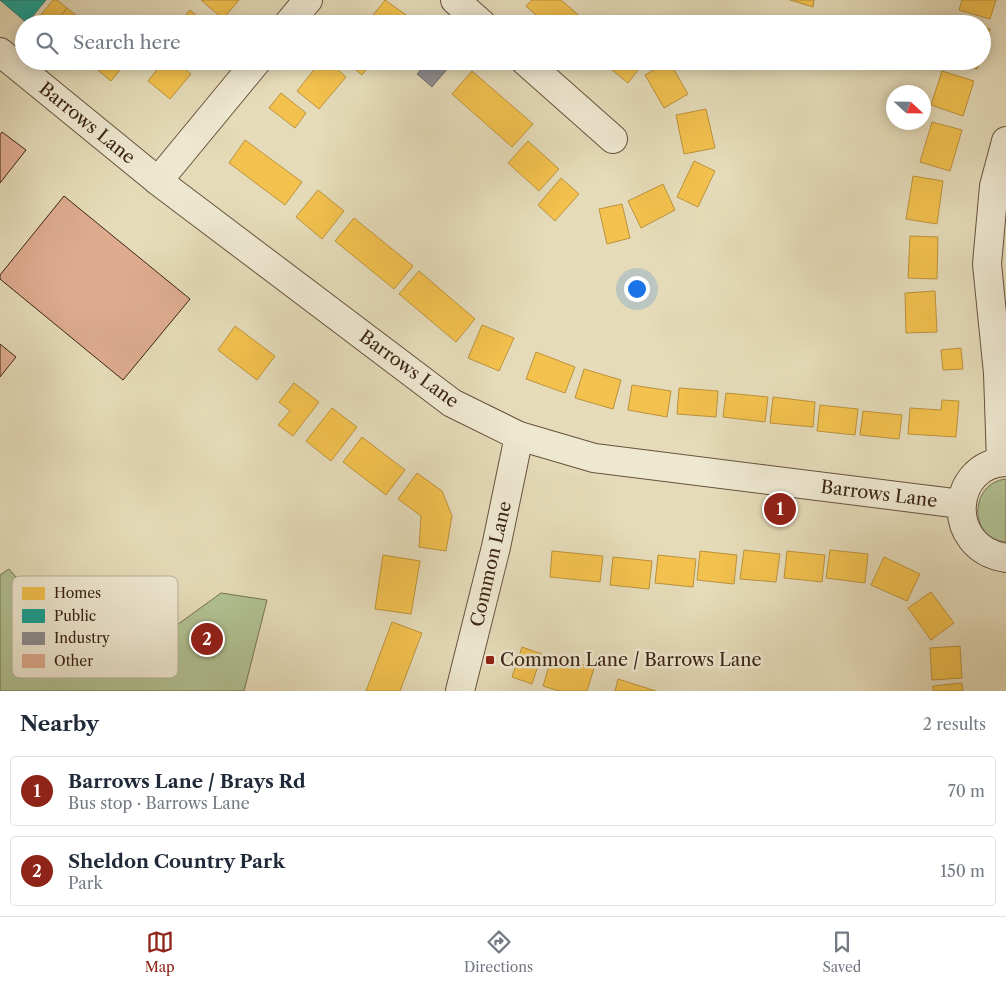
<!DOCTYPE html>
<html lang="en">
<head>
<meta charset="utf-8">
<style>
	:root { --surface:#fff; --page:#f2f2f3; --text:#1f2937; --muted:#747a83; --line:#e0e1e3; --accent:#8f2418 }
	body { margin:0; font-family:"Libre Caslon Text",serif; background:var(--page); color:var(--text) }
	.compass { position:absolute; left:886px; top:85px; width:45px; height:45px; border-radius:50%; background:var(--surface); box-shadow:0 2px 12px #0003; rotate:112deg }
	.you { position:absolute; left:636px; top:288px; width:18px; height:18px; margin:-12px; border:4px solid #fff; border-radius:50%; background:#1a73e8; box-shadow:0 0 0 8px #1a73e833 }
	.badge { display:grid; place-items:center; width:32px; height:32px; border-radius:50%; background:var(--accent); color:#fff; font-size:16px; font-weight:700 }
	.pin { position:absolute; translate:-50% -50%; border:2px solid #fff; box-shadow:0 1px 5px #0006 }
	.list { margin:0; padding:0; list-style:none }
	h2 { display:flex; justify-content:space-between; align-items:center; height:65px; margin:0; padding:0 20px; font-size:21px }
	h2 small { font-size:16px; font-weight:400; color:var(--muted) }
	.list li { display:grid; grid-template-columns:32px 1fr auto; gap:15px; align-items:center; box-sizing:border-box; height:70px; margin:0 10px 10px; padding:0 10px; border:1px solid var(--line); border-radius:5px }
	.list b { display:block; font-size:19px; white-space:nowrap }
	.list p { margin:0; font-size:16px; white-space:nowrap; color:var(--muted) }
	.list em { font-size:16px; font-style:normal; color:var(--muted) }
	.icon { flex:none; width:28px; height:28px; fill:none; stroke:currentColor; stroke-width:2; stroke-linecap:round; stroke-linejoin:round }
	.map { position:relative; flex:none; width:1006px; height:691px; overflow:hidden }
	.search { position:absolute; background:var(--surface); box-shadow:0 2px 12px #0003; left:15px; right:15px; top:15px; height:55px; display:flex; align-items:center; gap:12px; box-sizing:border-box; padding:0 18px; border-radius:28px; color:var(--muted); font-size:19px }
	.sheet { height:225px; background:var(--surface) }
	nav { display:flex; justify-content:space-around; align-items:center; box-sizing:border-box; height:70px; border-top:1px solid var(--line); background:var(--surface); font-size:14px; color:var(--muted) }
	nav a { display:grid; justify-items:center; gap:2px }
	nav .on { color:var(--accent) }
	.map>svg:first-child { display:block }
	.green { fill:#b1c192; stroke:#767254 }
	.homes { fill:#f2c14e; stroke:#bb923d }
	.public { fill:#17a398; stroke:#227d71 }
	.industry { fill:#8d8d92; stroke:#746e6c }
	.building { fill:#deab8f; stroke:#3b2415 }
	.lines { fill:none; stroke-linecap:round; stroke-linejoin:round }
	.minor-casing { stroke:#66523e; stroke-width:30 }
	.minor { stroke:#eee8d1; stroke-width:28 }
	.poi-dot { fill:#8f2418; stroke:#eee8d1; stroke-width:2 }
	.labels { text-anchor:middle; stroke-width:5; stroke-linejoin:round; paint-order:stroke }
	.street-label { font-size:18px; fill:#3b2415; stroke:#eee8d1 }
	.poi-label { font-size:18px; fill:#3b2415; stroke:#eee8d1; text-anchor:start }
	.key { fill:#eee8d1; stroke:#b8ad99; stroke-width:1 }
	.key-label { font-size:14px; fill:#3b2415 }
</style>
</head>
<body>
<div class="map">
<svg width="1006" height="691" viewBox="0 0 1006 691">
	<rect width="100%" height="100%" fill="#e5dbb8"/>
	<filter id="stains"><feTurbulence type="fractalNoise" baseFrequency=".004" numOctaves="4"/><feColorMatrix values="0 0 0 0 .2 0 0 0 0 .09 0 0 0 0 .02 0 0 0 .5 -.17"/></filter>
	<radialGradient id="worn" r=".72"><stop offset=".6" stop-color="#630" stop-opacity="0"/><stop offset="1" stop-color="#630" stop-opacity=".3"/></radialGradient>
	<g class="green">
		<path d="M1006,479V542C968,539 969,483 1006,479Z"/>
		<polygon points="9,569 104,678 221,593 267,600 244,691 0,691 0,575"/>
	</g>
	<g class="homes">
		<polygon points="53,0 57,0 67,8 55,24 40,24 36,21"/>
		<polygon points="201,0 239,0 223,19"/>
		<polygon points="385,0 409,17 404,24 366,24"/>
		<polygon points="532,0 561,0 589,24 546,24 526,6"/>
		<polygon points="790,0 814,0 813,7"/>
		<polygon points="962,0 996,0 990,19 959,10"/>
		<polygon points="67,8 80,18 75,24 55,24"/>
		<polygon points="190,10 206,24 178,24"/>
		<polygon points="982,27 990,29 982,53"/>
		<polygon points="87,61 107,61 99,71"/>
		<polygon points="107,61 127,61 111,81 99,71"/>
		<polygon points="164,61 176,61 191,74 170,99 148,81"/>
		<polygon points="321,61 328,61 346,77 319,109 297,91"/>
		<polygon points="345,61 373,61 362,75"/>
		<polygon points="601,61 645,61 628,83"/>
		<polygon points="669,61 688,94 664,108 645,75"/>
		<polygon points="954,61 980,61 977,69"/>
		<polygon points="472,71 533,124 512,147 452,94"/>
		<polygon points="942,71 974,81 963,116 931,105"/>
		<polygon points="281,93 306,113 295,128 269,108"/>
		<polygon points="706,109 715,148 684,154 676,115"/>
		<polygon points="932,122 962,130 950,171 920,162"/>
		<polygon points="245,140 302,182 285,205 229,163"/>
		<polygon points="528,141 559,169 539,191 508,163"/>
		<polygon points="694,161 715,171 698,207 677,197"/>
		<polygon points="913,176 943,181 937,224 906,219"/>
		<polygon points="561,178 579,194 555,221 538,205"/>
		<polygon points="663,184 675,210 641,228 628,201"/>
		<polygon points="318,190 344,211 322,239 296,217"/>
		<polygon points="622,204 630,238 607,244 599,209"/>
		<polygon points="354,218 413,266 394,289 335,241"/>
		<polygon points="910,236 938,237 937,279 908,278"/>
		<polygon points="419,271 475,319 456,342 399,294"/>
		<polygon points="935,291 937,332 906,333 905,293"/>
		<polygon points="482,325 514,338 499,371 468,358"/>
		<polygon points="235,326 275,356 257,380 218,350"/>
		<polygon points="961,348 963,369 943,370 941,350"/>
		<polygon points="536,352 575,367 565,393 526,379"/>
		<polygon points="584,369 621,380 613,409 575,398"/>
		<polygon points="294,383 319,402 293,436 278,425 290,411 279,402"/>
		<polygon points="632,385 671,391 667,417 628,410"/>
		<polygon points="679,388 718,391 716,417 677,414"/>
		<polygon points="726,393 768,397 765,422 723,417"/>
		<polygon points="773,397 815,402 813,427 770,423"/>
		<polygon points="942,400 959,401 956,437 908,434 910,408 941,410"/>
		<polygon points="820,405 858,409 855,435 817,431"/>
		<polygon points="332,408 357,427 331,461 306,441"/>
		<polygon points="863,411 902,415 899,439 860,435"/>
		<polygon points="362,437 405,470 386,495 343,462"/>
		<polygon points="417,473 442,491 452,516 446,551 419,547 421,516 398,499"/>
		<polygon points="744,550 780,554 776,582 740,579"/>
		<polygon points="830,550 868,554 865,583 826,578"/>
		<polygon points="552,551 603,556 600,582 550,577"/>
		<polygon points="700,551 737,555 734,584 697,580"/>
		<polygon points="787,551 825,555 822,582 784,578"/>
		<polygon points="383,555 420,561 411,614 375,609"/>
		<polygon points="658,555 696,559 693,587 655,583"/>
		<polygon points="613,557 652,561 649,589 610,585"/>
		<polygon points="884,557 920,574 907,601 871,585"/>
		<polygon points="931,592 954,623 931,640 908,608"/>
		<polygon points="392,622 422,633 400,691 366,691"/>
		<polygon points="960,646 962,678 932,680 930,648"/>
		<polygon points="522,647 542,654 532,684 512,677"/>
		<polygon points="552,656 594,668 587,691 559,691 543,686"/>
		<polygon points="618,679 656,691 615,691"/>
		<polygon points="962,683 963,691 933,691 933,686"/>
	</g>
	<polygon class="public" points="0,0 46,0 27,23"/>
	<polygon class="industry" points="428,61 454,61 432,87 417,74"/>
	<g class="building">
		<polygon points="2,132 26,150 0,183 0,135"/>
		<polygon points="64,196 190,299 123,380 0,279 0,275"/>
		<polygon points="0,344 16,357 0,377"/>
	</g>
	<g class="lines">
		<defs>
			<g id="minor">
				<polyline points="455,0 482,24"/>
				<polyline points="288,24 308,0"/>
				<polyline points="0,52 158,181 452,403 519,436 594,458 961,504"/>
				<polyline points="525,61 613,139"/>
				<polyline points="158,181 257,61"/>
				<polyline points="1001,462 998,373 987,264 994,186 1006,141"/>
				<path d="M1006,462C951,463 943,548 1006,558"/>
				<polyline points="460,691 496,547 519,436"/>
			</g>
		</defs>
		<use href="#minor" class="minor-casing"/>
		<use href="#minor" class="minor"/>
	</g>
	<rect class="poi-dot" x="485" y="655" width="10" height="10" rx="2.5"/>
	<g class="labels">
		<g class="street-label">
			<text transform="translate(87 123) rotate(39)" y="6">Barrows Lane</text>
			<text transform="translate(409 369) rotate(36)" y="6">Barrows Lane</text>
			<text transform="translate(879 494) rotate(7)" y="6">Barrows Lane</text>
			<text transform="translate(491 564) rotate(-77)" y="6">Common Lane</text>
		</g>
		<g class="poi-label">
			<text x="500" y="666">Common Lane / Barrows Lane</text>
		</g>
	</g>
	<rect x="12" y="576" width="166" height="102" rx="8" class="key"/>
	<rect x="22" y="587" width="23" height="13" fill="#f2c14e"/>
	<rect x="22" y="609" width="23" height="14" fill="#17a398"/>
	<rect x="22" y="632" width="23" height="13" fill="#8d8d92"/>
	<rect x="22" y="654" width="23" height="14" fill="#deab8f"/>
	<g class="key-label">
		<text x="54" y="598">Homes</text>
		<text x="54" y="621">Public</text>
		<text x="54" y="643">Industry</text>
		<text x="54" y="666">Other</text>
	</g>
	<rect width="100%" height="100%" filter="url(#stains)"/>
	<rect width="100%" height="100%" fill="url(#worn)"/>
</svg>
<svg class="compass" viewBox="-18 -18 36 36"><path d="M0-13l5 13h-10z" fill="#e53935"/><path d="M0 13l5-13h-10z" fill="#747a83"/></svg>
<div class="you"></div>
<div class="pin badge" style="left:780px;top:509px">1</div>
<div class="pin badge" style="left:207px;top:639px">2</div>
<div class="search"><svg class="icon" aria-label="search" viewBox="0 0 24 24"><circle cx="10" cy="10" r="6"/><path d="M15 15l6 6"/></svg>Search here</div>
</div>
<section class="sheet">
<h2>Nearby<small>2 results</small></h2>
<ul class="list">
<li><span class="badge">1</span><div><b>Barrows Lane / Brays Rd</b><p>Bus stop · Barrows Lane</p></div><em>70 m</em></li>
<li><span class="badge">2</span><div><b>Sheldon Country Park</b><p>Park</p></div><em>150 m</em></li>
</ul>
</section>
<nav>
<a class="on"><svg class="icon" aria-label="map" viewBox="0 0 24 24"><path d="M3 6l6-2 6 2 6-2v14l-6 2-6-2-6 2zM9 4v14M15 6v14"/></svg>Map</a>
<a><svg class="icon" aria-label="directions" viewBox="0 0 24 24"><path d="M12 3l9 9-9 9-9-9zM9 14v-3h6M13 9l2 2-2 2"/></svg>Directions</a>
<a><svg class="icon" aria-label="saved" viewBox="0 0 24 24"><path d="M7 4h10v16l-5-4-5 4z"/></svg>Saved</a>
</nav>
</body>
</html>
